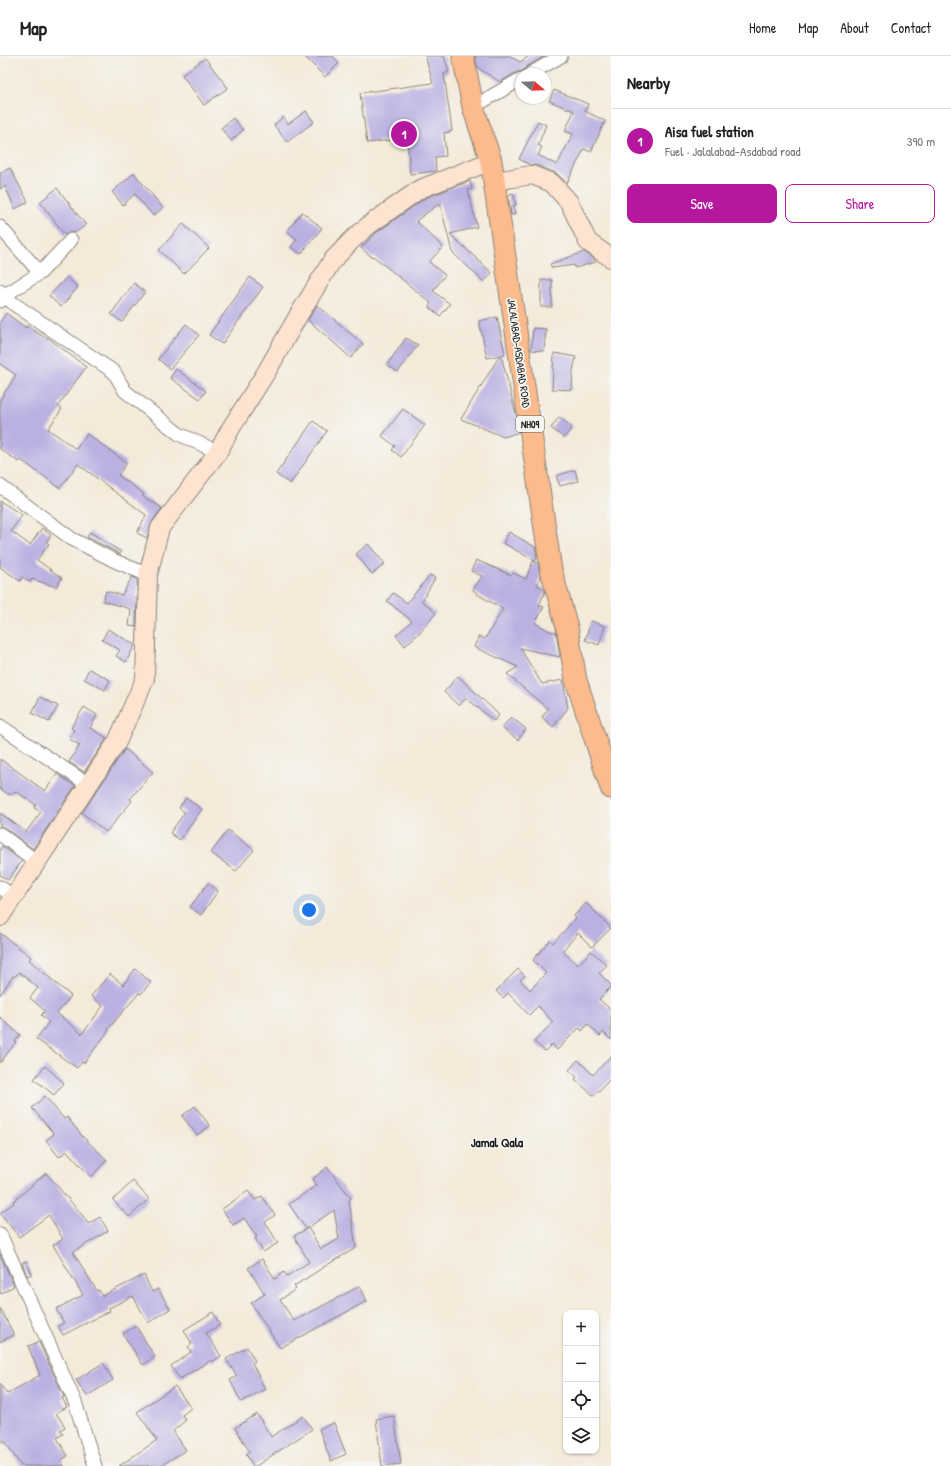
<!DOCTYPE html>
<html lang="en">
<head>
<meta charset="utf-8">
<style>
	:root { --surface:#fff; --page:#f6f6f6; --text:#222; --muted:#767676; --line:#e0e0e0; --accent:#b5179e }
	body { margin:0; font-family:"Patrick Hand",sans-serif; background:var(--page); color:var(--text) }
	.controls { position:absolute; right:12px; bottom:12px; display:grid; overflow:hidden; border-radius:8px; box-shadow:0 1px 3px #0004 }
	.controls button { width:36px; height:36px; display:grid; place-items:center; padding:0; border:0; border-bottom:1px solid var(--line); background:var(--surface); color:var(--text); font:20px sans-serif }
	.compass { position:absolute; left:515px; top:12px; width:36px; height:36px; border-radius:50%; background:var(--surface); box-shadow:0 1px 3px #0004; rotate:109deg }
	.you { position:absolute; left:309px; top:854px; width:14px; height:14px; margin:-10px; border:3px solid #fff; border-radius:50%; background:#1a73e8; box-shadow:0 0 0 6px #1a73e833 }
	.badge { display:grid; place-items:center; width:26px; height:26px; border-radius:50%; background:var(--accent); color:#fff; font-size:13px; font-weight:700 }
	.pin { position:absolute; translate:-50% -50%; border:2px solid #fff; box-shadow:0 1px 4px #0006 }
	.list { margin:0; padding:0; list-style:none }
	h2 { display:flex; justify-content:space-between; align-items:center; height:52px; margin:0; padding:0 16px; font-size:17px }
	h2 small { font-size:13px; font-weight:400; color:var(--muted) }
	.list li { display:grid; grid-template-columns:26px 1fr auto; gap:12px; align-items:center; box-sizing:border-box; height:64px; padding:0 16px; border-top:1px solid var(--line) }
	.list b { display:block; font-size:15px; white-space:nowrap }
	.list p { margin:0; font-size:13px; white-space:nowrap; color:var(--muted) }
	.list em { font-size:13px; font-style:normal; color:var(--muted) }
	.actions { display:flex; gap:8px; padding:12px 16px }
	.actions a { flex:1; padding:9px 0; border:1px solid var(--accent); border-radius:8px; text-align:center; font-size:14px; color:var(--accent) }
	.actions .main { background:var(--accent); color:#fff }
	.icon { flex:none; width:22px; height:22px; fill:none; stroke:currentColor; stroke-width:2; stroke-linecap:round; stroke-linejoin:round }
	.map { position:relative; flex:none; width:611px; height:1410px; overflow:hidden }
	header { display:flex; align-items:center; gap:24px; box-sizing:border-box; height:56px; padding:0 20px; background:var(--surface); border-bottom:1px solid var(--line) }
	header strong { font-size:19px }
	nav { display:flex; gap:22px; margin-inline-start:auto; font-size:14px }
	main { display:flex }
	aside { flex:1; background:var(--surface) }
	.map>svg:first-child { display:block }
	.building { fill:#bab0e2 }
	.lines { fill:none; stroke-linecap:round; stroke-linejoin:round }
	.street-casing { stroke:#88837a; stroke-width:15 }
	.secondary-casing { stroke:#88837a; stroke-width:20 }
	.primary-casing { stroke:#88837a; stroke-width:23 }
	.street { stroke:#fff; stroke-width:13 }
	.secondary { stroke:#fde4d1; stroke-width:18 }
	.primary { stroke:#fbbb8d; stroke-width:21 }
	.labels { text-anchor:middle; stroke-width:3.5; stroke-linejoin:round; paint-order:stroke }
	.shield { fill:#f6f6f2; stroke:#5d5d5c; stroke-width:1 }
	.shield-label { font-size:10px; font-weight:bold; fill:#1c1c1c }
	.street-label { font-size:11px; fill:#1c1c1c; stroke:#f6f6f2 }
	.quarter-label { font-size:13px; font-weight:bold; fill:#1c1c1c; stroke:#f6f6f2 }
</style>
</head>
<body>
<header>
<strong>Map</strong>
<nav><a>Home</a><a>Map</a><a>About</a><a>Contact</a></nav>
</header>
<main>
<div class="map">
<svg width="611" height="1410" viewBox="0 0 611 1410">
	<rect width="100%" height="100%" fill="#f6f6f2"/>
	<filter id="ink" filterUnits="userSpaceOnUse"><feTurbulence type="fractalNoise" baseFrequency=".025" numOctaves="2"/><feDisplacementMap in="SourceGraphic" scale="8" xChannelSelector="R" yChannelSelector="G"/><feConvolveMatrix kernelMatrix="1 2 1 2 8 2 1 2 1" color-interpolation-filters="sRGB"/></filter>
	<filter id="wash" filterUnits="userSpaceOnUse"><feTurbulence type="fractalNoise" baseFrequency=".012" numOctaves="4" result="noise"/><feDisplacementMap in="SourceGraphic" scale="16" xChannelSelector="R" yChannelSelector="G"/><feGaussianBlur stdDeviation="0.9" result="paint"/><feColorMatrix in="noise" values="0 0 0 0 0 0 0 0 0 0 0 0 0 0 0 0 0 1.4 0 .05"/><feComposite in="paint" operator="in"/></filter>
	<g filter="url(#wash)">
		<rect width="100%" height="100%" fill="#f4ead9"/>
		<g id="blocks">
			<g class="building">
				<polygon points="304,0 333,0 339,7 325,21"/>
				<polygon points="425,0 444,0 449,16 444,18 452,75 444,77 446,100 435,101 436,115 410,118 407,82 367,87 360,37 433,27"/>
				<polygon points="475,0 510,0 520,6 529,0 545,0 526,11 523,15 517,16 500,26 478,12"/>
				<polygon points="205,2 228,32 204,49 182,19"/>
				<polygon points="554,34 588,48 585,55 605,65 591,96 584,93 567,127 556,117 536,109 530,109 519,103 538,65 546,69 538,89 542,91 538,99 557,109 573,78 565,75 574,55 549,45"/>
				<polygon points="306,55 314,66 287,86 274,69 283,61 288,68"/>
				<polygon points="233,62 243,74 231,85 221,72"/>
				<polygon points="10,112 28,146 15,153 5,130 0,133 0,117"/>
				<polygon points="134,117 163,152 153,160 135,138 123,149 112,136"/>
				<polygon points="470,125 472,133 468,134 477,171 450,178 492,217 484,226 452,196 440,147 416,165 443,191 429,206 445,219 433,235 450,248 440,260 429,251 431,247 373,200 372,201 361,192 376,177 425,142"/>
				<polygon points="57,132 86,169 75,177 69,176 65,179 40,146"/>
				<polygon points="513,137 516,149 513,150 515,158 511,159 508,139"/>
				<polygon points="302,156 322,172 301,198 291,191 297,183 287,175"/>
				<polygon points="183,168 209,192 184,218 159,194"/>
				<polygon points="584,196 593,202 596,206 575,212 574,209 552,212 550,208"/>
				<polygon points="67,221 78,231 61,251 49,240"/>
				<polygon points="250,221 263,231 222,288 209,279"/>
				<rect x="541" y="224" width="11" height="27"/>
				<polygon points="134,227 145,236 122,266 111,258"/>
				<polygon points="317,249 363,288 351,302 308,264"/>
				<polygon points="6,257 26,272 27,270 47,283 47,281 86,311 58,350 62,353 48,373 76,393 87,378 127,407 118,419 144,438 142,440 162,452 152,466 147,482 137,477 146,459 78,408 60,432 21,404 19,406 0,393 0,344 16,319 0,308 0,266"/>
				<polygon points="497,261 505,298 501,299 517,362 519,376 504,381 461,363 500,299 487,302 479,265"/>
				<polygon points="186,268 199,279 170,313 158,303"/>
				<polygon points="533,272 546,273 544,295 531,294"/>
				<polygon points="406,282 418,289 398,316 387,309"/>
				<polygon points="554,297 576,301 573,315 572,334 552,333"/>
				<polygon points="176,313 206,335 200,343 170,322"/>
				<polygon points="403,353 425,369 401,401 392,394 395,390 382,380"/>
				<polygon points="559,361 572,371 564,382 551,372"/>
				<polygon points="313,365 327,375 290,428 276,418"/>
				<polygon points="575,414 578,425 560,430 556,420"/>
				<polygon points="0,445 22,459 11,475 30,489 42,472 51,479 46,486 49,488 37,504 62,522 56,531 32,523 30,526 22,521 20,525 0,511"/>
				<polygon points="90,476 121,496 120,498 87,481"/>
				<polygon points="509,476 535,491 537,501 535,505 503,487"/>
				<polygon points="368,488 385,508 372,518 356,498"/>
				<polygon points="476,504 511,519 513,517 526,523 533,505 538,507 540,521 537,529 543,532 545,536 539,549 544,551 535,567 552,576 556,576 560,601 520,592 542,628 563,624 568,652 553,671 542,661 548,653 507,618 518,611 474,591 479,580 485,583 503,553 477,538 477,537 473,534 482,520 471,515"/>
				<polygon points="430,519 435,522 422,545 436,557 418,578 405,590 396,579 412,565 387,545 393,537 407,547"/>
				<polygon points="132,521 137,523 137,538 135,542 137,543 136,571 129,570 131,553 103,545 106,535 122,539"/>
				<polygon points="591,565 605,570 599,589 585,584"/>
				<polygon points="108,573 135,589 126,606 116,600 120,594 102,584"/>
				<polygon points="89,613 110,624 105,634 84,623"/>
				<polygon points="458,620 499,659 494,665 466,642 459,650 444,636"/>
				<polygon points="40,641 58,650 49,666 32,657"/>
				<polygon points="84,651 97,659 90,672 107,682 84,716 69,706 80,689 69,683 74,674 71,672"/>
				<polygon points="511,661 526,673 518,684 502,672"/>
				<polygon points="125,693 153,716 130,743 132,745 106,776 82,757"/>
				<polygon points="0,703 45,735 57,718 75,730 33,793 5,772 0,770 0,757 26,776 41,756 34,752 36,749 15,735 12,738 8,738 0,733"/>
				<polygon points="186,742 202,753 180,784 170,777 185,756 179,752"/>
				<polygon points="228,774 254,794 236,815 211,797"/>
				<polygon points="2,790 22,805 8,824 0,819 0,793"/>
				<polygon points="208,827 218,835 201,859 190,851"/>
				<polygon points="586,847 611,872 592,891 578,877 562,895 578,909 591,895 607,909 599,917 611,929 611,931 599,943 611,954 611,984 603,976 600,980 588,968 582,975 579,972 557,994 552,988 545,995 534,986 553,966 538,950 529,959 508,937 503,942 496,935 518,913 525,920 520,924 530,934 546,917 533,904 550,884 553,887 576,862 574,860"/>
				<polygon points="0,877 31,901 29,904 71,940 57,957 82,978 103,950 91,940 110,918 123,929 135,913 151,926 141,938 139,937 108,973 109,974 84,1007 82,1006 77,1012 36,983 49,966 41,959 45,955 30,942 38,932 19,916 14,921 13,920 0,939"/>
				<polygon points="0,961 20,979 15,985 16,986 0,1007"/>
				<polygon points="611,1000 611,1022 594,1040 575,1023 577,1021 569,1014 578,1004 593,1019"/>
				<polygon points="45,1010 64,1027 54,1039 34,1023"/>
				<polygon points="45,1040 64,1063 67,1061 82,1080 107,1104 91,1121 67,1095 59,1101 46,1084 54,1078 32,1052"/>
				<polygon points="195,1050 210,1070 197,1079 182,1060"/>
				<polygon points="327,1111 351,1142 349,1144 356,1192 335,1204 294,1230 296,1233 280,1244 294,1265 360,1230 367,1245 280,1292 251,1247 265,1238 248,1212 262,1203 275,1223 284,1216 287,1220 309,1206 294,1180 308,1172 321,1193 339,1183 334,1154 306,1173 289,1148 317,1129 313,1123"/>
				<polygon points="46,1117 83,1160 88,1168 100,1161 108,1175 73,1196 97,1235 99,1234 102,1240 144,1219 152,1236 158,1233 170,1253 148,1267 133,1240 109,1252 110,1255 63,1279 58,1270 64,1267 56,1253 83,1239 53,1189 63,1183 49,1159 19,1181 0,1157 14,1147 13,1146"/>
				<polygon points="133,1125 149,1143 129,1161 113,1144"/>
				<polygon points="248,1135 255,1144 262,1140 275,1159 265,1166 278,1187 263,1196 255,1182 257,1181 244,1162 233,1169 222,1153"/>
				<polygon points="0,1198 14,1230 0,1238"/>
				<polygon points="26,1205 32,1218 27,1220 22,1207"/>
				<polygon points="0,1252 14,1279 0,1286"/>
				<polygon points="213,1256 220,1269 206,1277 221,1300 212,1306 211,1304 180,1323 171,1310 191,1296 188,1291 192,1288 184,1274"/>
				<polygon points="136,1270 155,1301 143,1309 123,1278"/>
				<polygon points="39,1286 64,1341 62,1342 67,1351 56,1357 65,1371 60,1374 63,1378 57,1382 68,1400 61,1404 64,1410 21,1410 4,1384 0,1387 0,1328 7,1338 40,1319 28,1290"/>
				<polygon points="247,1291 255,1305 252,1307 265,1333 241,1346 230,1324 237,1320 226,1303"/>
				<polygon points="103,1307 113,1324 87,1340 76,1324"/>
				<polygon points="175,1330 191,1352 182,1359 186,1364 173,1375 186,1394 160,1410 119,1410 157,1384 137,1356"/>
				<polygon points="257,1358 271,1381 303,1360 312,1373 256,1410 253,1410 246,1398 250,1396 235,1372"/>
				<polygon points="394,1360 401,1408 382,1410 376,1363"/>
				<polygon points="334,1367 346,1398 331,1405 319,1373"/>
			</g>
		</g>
	</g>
	<g filter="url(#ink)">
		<use href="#blocks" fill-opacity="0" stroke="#88837a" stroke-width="1"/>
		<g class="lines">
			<defs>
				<g id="street">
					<polyline points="530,18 561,0"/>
					<polyline points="473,51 521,23"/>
					<polyline points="0,171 40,217"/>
					<polyline points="0,235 14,248 114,316 125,335 179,378 218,396"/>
					<polyline points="1,245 5,239 40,217 71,184"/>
					<polyline points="0,430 72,483 115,505 148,519"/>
					<polyline points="0,670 89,729"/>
					<polyline points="0,778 37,806"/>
					<polyline points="0,831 14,841"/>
					<polyline points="0,1178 75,1346 95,1410"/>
				</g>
				<g id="secondary">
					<polyline points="495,125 532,119 552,127 569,146 588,186 611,202"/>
					<polyline points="0,861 117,686 145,623 148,519 160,472 218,396 231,372 267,315 298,260 332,205 352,184 369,169 420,133 491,105"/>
				</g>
				<polyline id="primary" points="463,0 473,51 491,105 551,514 567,571 576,624 611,732"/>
			</defs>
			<use href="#street" class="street-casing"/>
			<use href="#secondary" class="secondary-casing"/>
			<use href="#primary" class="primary-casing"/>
			<use href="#street" class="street"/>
			<use href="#secondary" class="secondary"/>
			<use href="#primary" class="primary"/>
		</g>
	</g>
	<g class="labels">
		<rect class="shield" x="516" y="360" width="28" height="16" rx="3"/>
		<g class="shield-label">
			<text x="530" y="372">NH09</text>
		</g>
		<g class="street-label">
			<text transform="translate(519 297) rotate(82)" y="4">JALALABAD-ASDABAD ROAD</text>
		</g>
		<g class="quarter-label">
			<text x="497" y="1091">Jamal Qala</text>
		</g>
	</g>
</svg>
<div class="controls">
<button>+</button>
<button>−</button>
<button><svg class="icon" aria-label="locate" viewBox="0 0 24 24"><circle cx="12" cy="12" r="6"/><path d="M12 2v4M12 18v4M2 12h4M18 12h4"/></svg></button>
<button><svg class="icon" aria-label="layers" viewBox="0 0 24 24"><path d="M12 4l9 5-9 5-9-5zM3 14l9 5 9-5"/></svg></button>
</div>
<svg class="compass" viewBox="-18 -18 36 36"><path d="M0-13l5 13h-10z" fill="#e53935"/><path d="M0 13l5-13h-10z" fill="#767676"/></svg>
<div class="you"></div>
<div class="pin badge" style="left:404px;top:78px">1</div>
</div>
<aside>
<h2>Nearby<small></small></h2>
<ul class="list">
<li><span class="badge">1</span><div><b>Aisa fuel station</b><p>Fuel · Jalalabad-Asdabad road</p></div><em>390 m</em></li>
</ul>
<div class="actions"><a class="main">Save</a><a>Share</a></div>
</aside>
</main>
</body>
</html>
